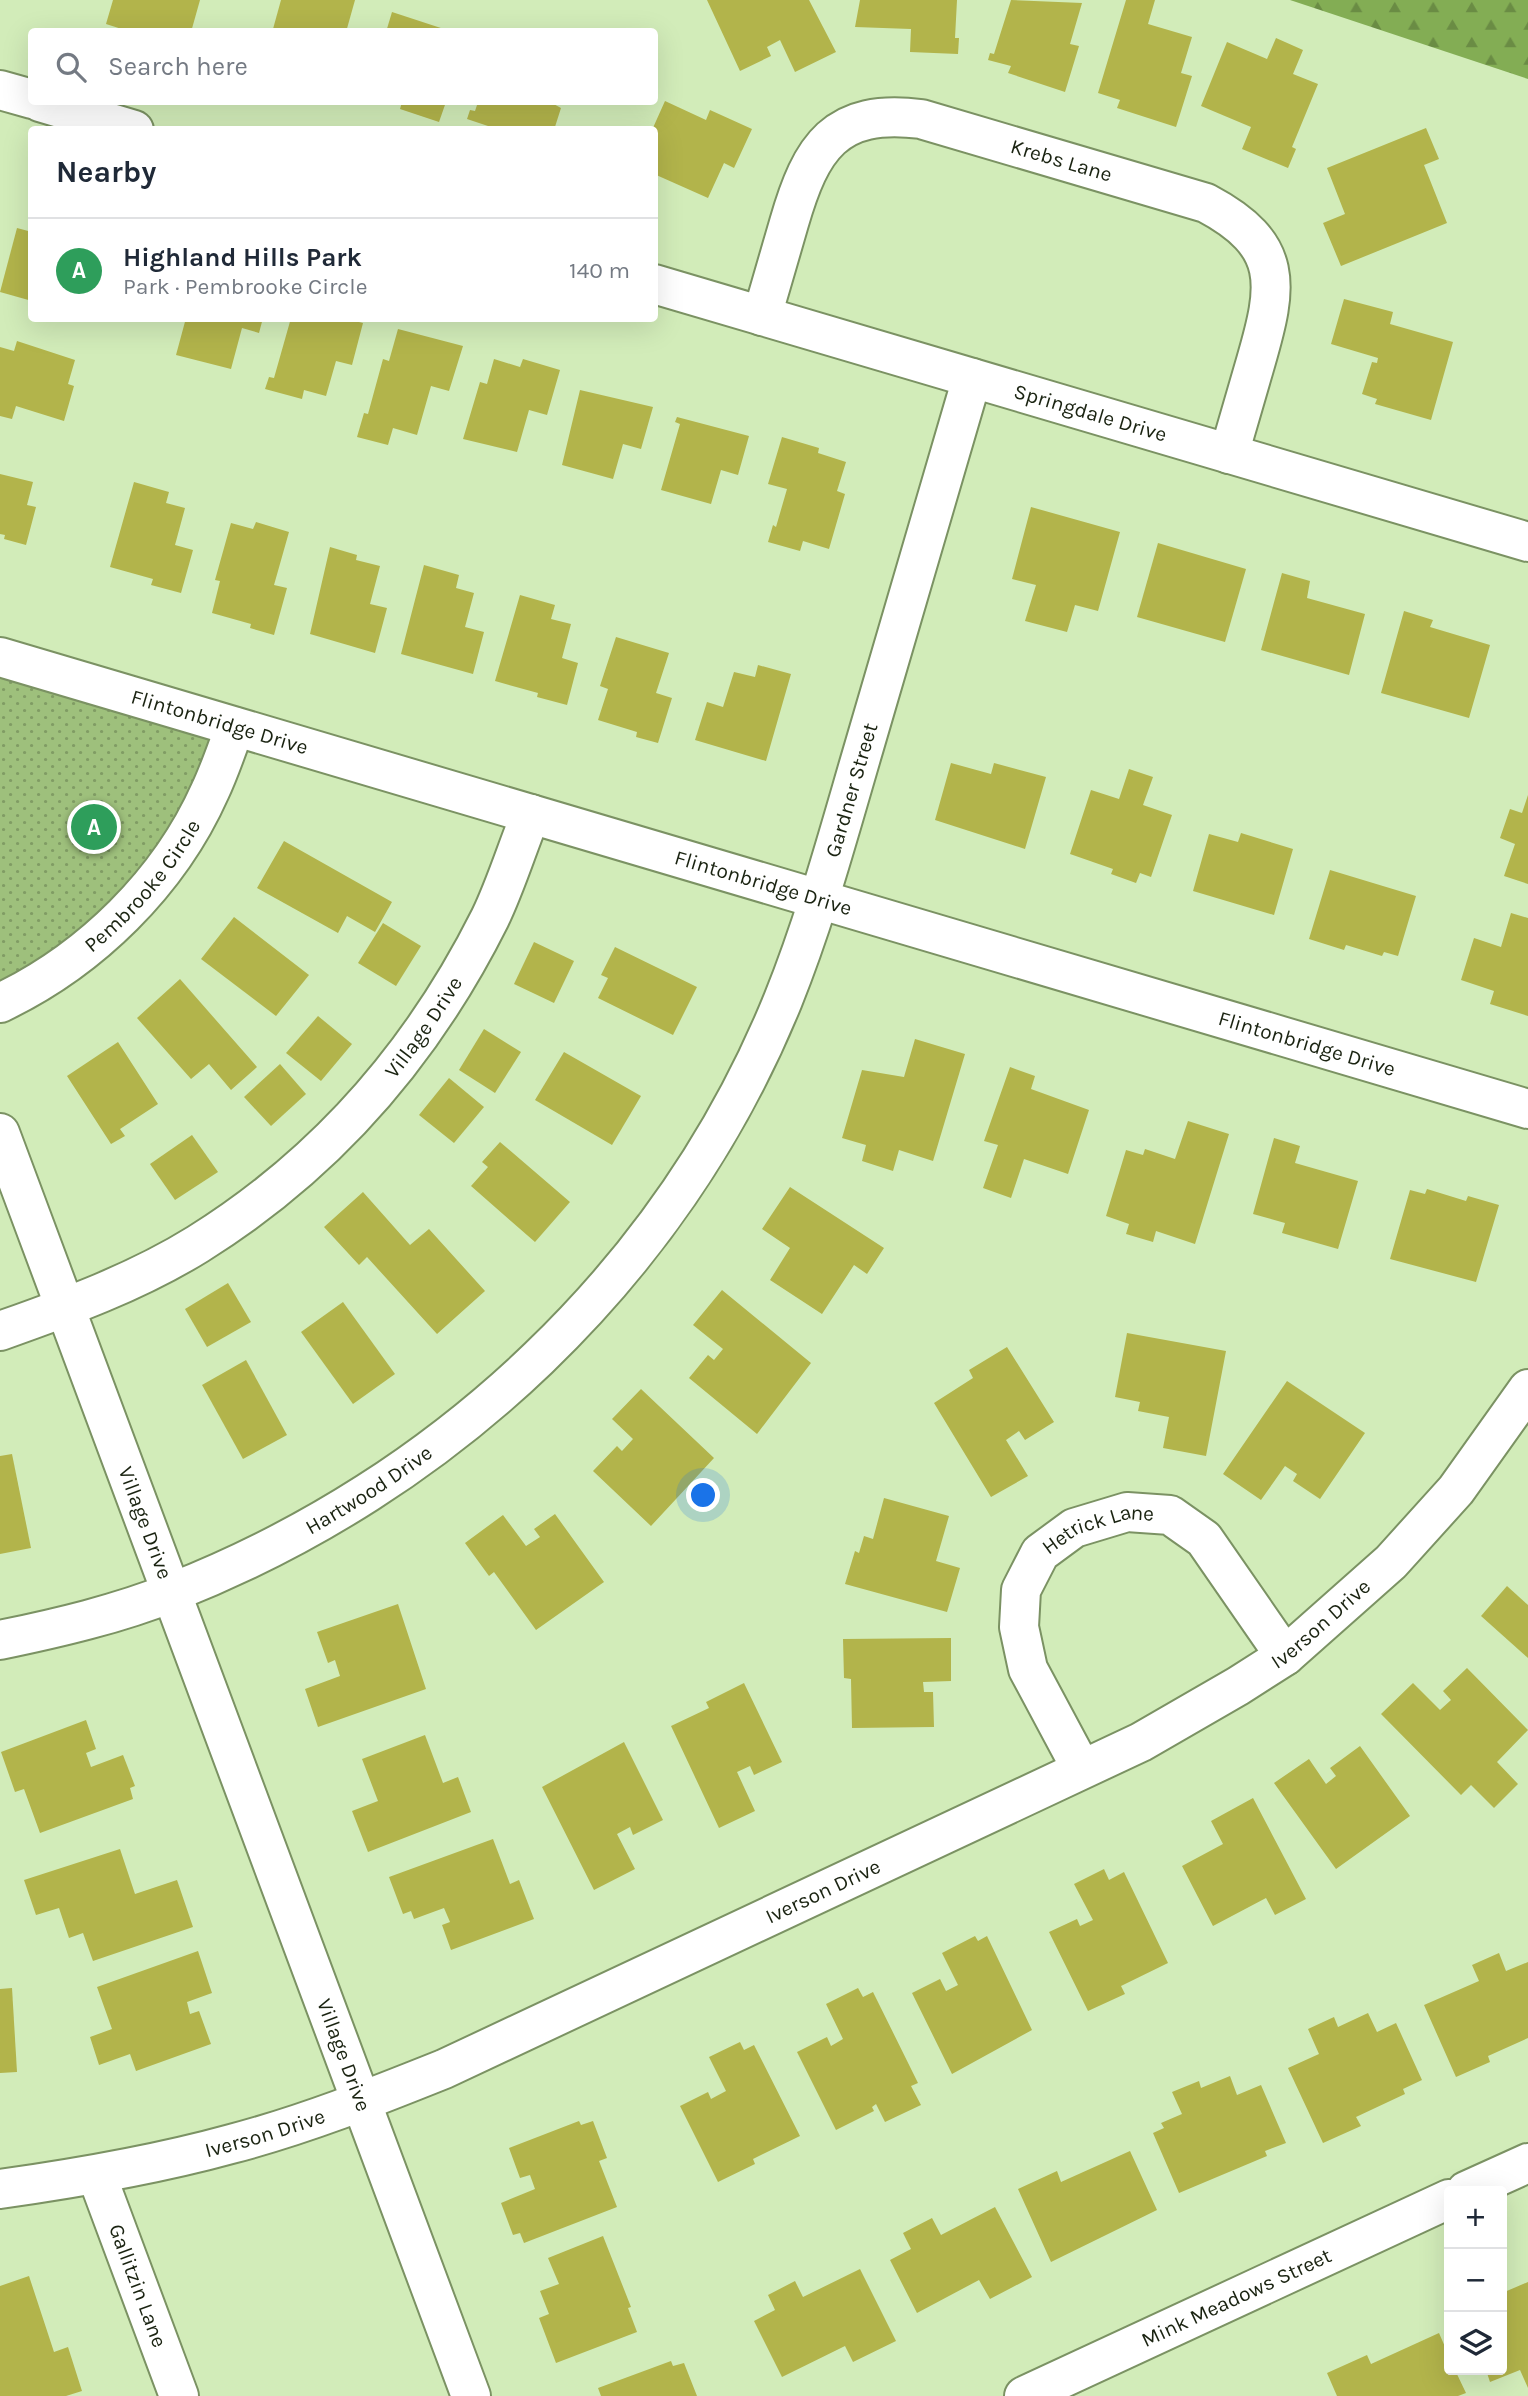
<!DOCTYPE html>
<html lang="en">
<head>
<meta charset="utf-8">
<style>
	:root { --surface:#fff; --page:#f6f6f7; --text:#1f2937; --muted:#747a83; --line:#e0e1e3; --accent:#db2777 }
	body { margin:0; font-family:Karla,sans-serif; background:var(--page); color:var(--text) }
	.controls { position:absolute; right:21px; bottom:21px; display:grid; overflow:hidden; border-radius:7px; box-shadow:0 7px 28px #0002 }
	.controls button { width:63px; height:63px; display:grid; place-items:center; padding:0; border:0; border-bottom:2px solid var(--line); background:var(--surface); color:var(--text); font:35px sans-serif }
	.you { position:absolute; left:704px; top:1496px; width:24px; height:24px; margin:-18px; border:5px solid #fff; border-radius:50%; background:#1a73e8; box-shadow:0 0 0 10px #1a73e833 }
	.badge { display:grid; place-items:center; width:46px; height:46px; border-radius:50%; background:var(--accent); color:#fff; font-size:23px; font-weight:700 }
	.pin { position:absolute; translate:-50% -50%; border:4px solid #fff; box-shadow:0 2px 7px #0006 }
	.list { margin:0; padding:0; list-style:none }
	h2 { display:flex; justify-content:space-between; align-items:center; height:91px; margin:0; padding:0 28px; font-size:30px }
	h2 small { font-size:23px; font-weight:400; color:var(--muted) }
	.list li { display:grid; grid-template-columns:46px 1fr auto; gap:21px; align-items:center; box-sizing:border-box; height:105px; padding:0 28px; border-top:2px solid var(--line) }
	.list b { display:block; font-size:26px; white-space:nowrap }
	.list p { margin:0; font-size:23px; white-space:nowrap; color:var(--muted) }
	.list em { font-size:23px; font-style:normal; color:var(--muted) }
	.icon { flex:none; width:38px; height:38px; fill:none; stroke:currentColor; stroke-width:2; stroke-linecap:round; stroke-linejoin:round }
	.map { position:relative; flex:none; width:1528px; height:2396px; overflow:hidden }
	.search { position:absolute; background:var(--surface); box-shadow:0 7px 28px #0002; left:28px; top:28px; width:630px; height:77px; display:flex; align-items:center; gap:18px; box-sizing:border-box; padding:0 24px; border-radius:7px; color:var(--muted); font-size:26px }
	.panel { position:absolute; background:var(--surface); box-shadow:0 7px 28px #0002; left:28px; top:126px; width:630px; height:196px; border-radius:7px }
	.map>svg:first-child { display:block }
	.forest { fill:url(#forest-firs) }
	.park { fill:url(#park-dots) }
	.building { fill:#b2b44b }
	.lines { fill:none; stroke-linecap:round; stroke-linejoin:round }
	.street-casing { stroke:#7b9263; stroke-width:42 }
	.street { stroke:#fff; stroke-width:38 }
	.labels { text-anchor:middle; stroke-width:6; stroke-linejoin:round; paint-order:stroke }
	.street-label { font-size:21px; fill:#1a2311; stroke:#d2ecb9 }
</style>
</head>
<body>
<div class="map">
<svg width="1528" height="2396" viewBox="0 0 1528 2396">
	<defs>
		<pattern id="forest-firs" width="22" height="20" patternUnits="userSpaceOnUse" patternTransform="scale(1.75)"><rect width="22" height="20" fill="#83ad54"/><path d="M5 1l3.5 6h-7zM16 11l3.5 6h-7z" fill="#6a8c44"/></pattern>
		<pattern id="park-dots" width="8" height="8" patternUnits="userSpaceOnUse" patternTransform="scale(1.75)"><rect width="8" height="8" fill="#9ec07c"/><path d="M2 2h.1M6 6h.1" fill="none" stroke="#809c64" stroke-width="1.8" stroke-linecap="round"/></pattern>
	</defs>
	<rect width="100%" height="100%" fill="#d2ecb9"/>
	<polygon class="forest" points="1290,0 1528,0 1528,79"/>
	<polygon class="park" points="0,659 233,728 176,847 0,1002"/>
	<g class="building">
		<polygon points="113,0 200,0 191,32 131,32 106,24"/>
		<polygon points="281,0 355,0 346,32 273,29"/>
		<polygon points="707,0 809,0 836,52 795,72 780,40 767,47 771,56 740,71"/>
		<polygon points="860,0 957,0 955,38 959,38 958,54 910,52 911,29 855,27"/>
		<polygon points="1011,0 1082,3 1070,44 1079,46 1065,92 1008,73 1011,66 988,60 990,53 994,54"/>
		<polygon points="1126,0 1155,0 1148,24 1192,37 1181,73 1192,76 1176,127 1117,108 1120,100 1098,93"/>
		<polygon points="392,12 450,31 449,32 386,32"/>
		<polygon points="1276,38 1303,50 1293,74 1318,84 1292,147 1296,149 1288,168 1242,149 1251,127 1201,106 1227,42 1267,59"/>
		<polygon points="665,101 706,120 710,110 752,129 734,168 724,163 708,198 654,174 652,130"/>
		<polygon points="402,102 446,102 439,122 400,109"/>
		<polygon points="478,102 550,102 561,108 554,130 500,130 467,119 470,110 475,111"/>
		<polygon points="1426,128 1439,159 1424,165 1447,223 1341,266 1323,223 1345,214 1327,168"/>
		<polygon points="17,228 32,232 32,301 0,292"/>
		<polygon points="1344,299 1393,312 1390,324 1453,342 1431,420 1375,404 1377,399 1362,394 1372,362 1377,363 1378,358 1331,344"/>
		<polygon points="186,318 263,318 259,333 242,328 231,369 176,355"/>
		<polygon points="291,318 343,318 363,323 352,365 336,361 326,396 304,390 302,399 265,389 269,377 274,378"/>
		<polygon points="398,329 463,346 449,391 431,386 417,435 393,428 388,445 357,437 364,413 368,414 383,359 389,361"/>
		<polygon points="17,341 75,360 68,384 74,386 64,421 16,406 12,419 0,416 0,347 14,351"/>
		<polygon points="494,359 520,367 523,359 560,370 547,415 529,410 517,452 463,439 480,382 487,384"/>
		<polygon points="580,390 653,407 641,449 623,444 613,479 562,465"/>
		<polygon points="677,417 749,436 738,475 721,470 711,504 661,490 680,424 675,422"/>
		<polygon points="782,437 819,448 818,453 846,462 837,491 845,494 829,549 803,541 800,551 768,542 773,525 776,527 787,489 768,484"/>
		<polygon points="0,474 33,482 27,505 36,507 26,545 4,539 5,535 0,534"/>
		<polygon points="134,482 169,492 166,503 185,508 175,545 193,550 181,593 151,585 153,579 110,567"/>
		<polygon points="1031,507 1120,532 1098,611 1075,605 1067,632 1025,621 1036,585 1012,579"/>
		<polygon points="256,522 289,532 274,585 287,588 274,635 250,628 251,624 212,613 220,581 215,580 231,523 253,529"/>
		<polygon points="1158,543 1246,569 1225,642 1137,617"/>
		<polygon points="330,547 357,555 356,560 380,566 370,604 387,608 375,653 310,634"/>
		<polygon points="424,565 459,575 456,588 474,593 465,627 484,632 473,674 401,654"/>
		<polygon points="1282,573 1310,581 1307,598 1365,614 1349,675 1261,650"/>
		<polygon points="520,595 555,605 551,619 571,624 562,658 578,663 567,705 537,697 538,693 495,681"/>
		<polygon points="1404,611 1433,620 1430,627 1490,645 1469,718 1381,693"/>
		<polygon points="616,637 669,653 656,693 672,698 658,743 636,737 637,732 598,720 608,689 600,686"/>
		<polygon points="758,665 791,674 766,761 695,740 707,702 723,707 734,672 755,677"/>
		<polygon points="951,763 991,774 994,763 1046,777 1025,849 935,820"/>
		<polygon points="1129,769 1153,777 1143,805 1172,815 1151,877 1140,873 1136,883 1111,874 1113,869 1070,854 1091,790 1119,799"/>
		<polygon points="1528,795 1528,884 1504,876 1515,844 1500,838 1510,809 1522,813"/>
		<polygon points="1241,833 1293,849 1274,915 1193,891 1209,834 1238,842"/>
		<polygon points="284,841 392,902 375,932 347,916 338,933 257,888"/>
		<polygon points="1330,870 1416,896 1398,956 1384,952 1382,956 1346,945 1344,950 1309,939"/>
		<polygon points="1511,913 1528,918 1528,1016 1490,1004 1494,991 1461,980 1474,938 1501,947"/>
		<polygon points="234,917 309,975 276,1016 201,959"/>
		<polygon points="383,923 421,946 396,986 358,963"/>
		<polygon points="534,942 574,961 554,1003 514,984"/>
		<polygon points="615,947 697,987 673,1035 598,998 608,978 601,975"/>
		<polygon points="180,979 257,1067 231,1090 209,1064 191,1079 137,1018"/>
		<polygon points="318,1016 352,1044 321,1081 286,1053"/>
		<polygon points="484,1029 521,1052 495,1093 459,1070"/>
		<polygon points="915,1039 965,1054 933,1161 899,1150 893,1171 862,1161 866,1145 842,1138 862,1070 904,1077"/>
		<polygon points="118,1042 158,1104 120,1129 125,1136 111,1144 67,1076"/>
		<polygon points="564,1052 641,1096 612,1145 535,1100"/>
		<polygon points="280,1064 306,1094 271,1126 244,1097"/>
		<polygon points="1010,1067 1035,1076 1031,1089 1089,1110 1068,1174 1024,1159 1011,1198 983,1188 998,1145 984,1141"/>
		<polygon points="449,1078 484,1107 454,1143 419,1115"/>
		<polygon points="1188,1121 1229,1134 1195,1244 1156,1231 1153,1242 1126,1234 1129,1224 1106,1216 1126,1150 1143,1155 1145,1149 1175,1159"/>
		<polygon points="192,1135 218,1172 175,1200 150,1164"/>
		<polygon points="1274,1138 1300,1146 1295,1163 1358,1181 1338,1249 1282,1233 1285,1223 1253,1214"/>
		<polygon points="500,1142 570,1202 535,1242 471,1186 488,1167 482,1162"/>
		<polygon points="790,1187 884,1248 867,1274 854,1265 822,1314 770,1280 790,1248 762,1229"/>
		<polygon points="1427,1189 1466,1201 1468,1196 1499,1205 1476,1282 1390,1259 1410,1190 1425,1194"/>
		<polygon points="363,1192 410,1245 429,1229 485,1291 437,1334 367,1257 359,1265 324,1227"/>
		<polygon points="228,1283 251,1322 207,1347 185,1309"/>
		<polygon points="722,1290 811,1363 757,1434 689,1378 708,1355 714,1360 723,1349 693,1325"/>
		<polygon points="343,1302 395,1374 353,1404 301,1332"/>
		<polygon points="1127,1333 1226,1351 1206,1456 1163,1448 1169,1417 1138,1411 1140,1402 1115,1397"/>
		<polygon points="1007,1347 1054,1422 1025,1440 1019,1431 1006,1440 1028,1476 991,1497 934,1403 973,1378 969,1370"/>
		<polygon points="246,1360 287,1435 243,1459 202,1385"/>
		<polygon points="1287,1381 1365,1433 1320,1499 1293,1481 1297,1474 1285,1466 1261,1500 1223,1474"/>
		<polygon points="641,1389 714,1458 651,1526 593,1471 617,1446 622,1451 633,1439 612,1419"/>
		<polygon points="12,1454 31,1548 0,1554 0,1456"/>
		<polygon points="884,1498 949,1516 936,1561 960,1568 947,1612 845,1584 855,1551 859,1553 864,1536 873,1539"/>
		<polygon points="555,1514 604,1582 536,1630 494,1572 489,1576 465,1543 503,1515 526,1546 540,1537 534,1529"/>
		<polygon points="1507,1586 1528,1605 1528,1658 1481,1616"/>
		<polygon points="398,1604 426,1689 318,1727 305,1689 340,1676 335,1660 328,1663 317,1632"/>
		<polygon points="951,1638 951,1681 923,1682 924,1692 933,1692 934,1727 852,1728 851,1679 844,1678 843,1639"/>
		<polygon points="1467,1668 1528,1730 1497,1762 1518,1784 1494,1808 1471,1785 1461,1795 1381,1714 1413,1683 1440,1710 1451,1700 1443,1691"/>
		<polygon points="744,1683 782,1762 754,1775 750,1766 737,1772 755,1811 719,1828 671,1726 709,1708 706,1702"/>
		<polygon points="86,1720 96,1749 86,1753 91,1767 123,1755 135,1786 130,1788 133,1799 40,1833 24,1789 15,1792 1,1752"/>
		<polygon points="425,1735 443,1783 458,1777 471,1812 368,1852 352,1811 378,1801 362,1759"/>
		<polygon points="624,1742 663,1820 633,1835 630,1827 617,1834 635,1869 594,1890 542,1787"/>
		<polygon points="1360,1746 1410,1816 1336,1869 1274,1783 1309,1759 1326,1784 1336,1776 1330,1768"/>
		<polygon points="1253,1798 1306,1899 1275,1915 1266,1898 1213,1926 1182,1866 1223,1844 1211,1821"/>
		<polygon points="493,1839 510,1884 519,1880 534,1919 451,1950 442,1925 450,1922 444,1908 414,1919 411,1911 403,1914 389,1877"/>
		<polygon points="120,1849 135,1894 177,1880 193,1927 93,1961 83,1933 69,1938 59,1908 36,1915 24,1880"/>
		<polygon points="1104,1869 1109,1880 1124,1872 1168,1963 1121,1986 1125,1994 1088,2011 1049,1932 1077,1919 1080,1926 1093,1920 1074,1884"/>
		<polygon points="975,1936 978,1941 987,1936 1032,2030 952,2074 912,1993 940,1979 946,1991 958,1985 942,1953"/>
		<polygon points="198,1951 212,1993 187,2002 190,2014 199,2011 211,2044 136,2071 130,2054 99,2065 90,2037 112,2029 97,1987"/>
		<polygon points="1499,1953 1506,1971 1528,1962 1528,2038 1488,2056 1490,2062 1456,2077 1424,2005 1479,1981 1472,1965"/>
		<polygon points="12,1988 17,2072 0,2073 0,1989"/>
		<polygon points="858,1988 863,1997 873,1992 918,2083 911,2086 921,2105 885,2122 876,2104 872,2107 874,2111 836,2130 797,2052 827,2037 831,2046 843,2039 826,2004"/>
		<polygon points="1368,2013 1377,2032 1396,2023 1422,2080 1403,2089 1405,2094 1356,2117 1361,2126 1323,2143 1288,2068 1319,2054 1308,2029 1334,2017 1338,2027"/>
		<polygon points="740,2042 744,2050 754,2045 800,2136 753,2159 755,2164 718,2182 680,2106 708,2092 711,2099 726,2091 709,2057"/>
		<polygon points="1230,2076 1237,2095 1261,2085 1286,2143 1265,2151 1267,2156 1179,2193 1153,2133 1164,2128 1161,2123 1182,2114 1172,2092 1199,2081 1201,2088"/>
		<polygon points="579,2121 581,2125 593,2121 607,2158 599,2161 617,2207 524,2243 520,2233 513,2235 501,2203 535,2189 530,2175 520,2178 509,2148"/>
		<polygon points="1130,2151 1157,2210 1051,2262 1018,2189 1057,2171 1061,2182"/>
		<polygon points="995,2207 1032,2277 990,2299 979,2280 917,2313 890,2260 911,2249 903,2233 932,2218 941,2235"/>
		<polygon points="603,2236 631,2307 628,2308 637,2332 556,2363 539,2318 549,2314 540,2291 559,2284 548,2258"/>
		<polygon points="860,2269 896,2341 853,2362 845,2346 782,2377 754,2321 775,2310 768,2295 795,2281 803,2297"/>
		<polygon points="29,2276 54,2352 68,2347 82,2391 66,2396 0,2396 0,2286"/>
		<polygon points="1528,2282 1528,2388 1520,2370 1490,2382 1486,2370 1502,2370 1502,2293"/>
		<polygon points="1439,2333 1449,2356 1449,2370 1455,2370 1466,2393 1458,2396 1337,2396 1327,2373 1367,2355 1371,2364"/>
		<polygon points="671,2361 673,2366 684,2363 697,2396 601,2396 598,2388"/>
	</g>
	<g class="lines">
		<defs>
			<g id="street">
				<polyline points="0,90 32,99"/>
				<polyline points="40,102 134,130"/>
				<path id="s1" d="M654,284L1528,542"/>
				<path id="s2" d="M762,316C771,285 780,254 789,223C811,147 835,108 921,119L1206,203C1285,245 1278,285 1256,361C1247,392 1238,423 1229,454"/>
				<path id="s3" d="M0,657L1528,1109"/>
				<path id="s4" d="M0,1003C90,960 169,883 210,791C220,770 227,748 235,727"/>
				<path id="s5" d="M0,1133L471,2396"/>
				<path id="s6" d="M0,1331C68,1307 137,1282 198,1244C326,1164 423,1052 490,918C506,885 517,848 531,814"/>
				<path id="s7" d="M0,1640C58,1628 118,1614 173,1592C445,1485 672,1273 783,1000C816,918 839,832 864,747C900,624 936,501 972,378"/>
				<path id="s8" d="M1081,1768L1028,1669L1019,1627L1021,1590L1040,1553L1074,1528L1127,1512L1170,1515L1204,1539L1285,1656"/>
				<path id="s9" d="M97,2176L179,2396"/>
				<path id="s10" d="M0,2189C78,2178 155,2165 231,2144C304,2125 374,2097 444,2069L1141,1742L1238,1686L1285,1656L1391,1562L1456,1490L1528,1389"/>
				<polyline points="1466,2191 1528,2163"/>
				<path id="s11" d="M1024,2396L1449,2199"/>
			</g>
		</defs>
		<use href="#street" class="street-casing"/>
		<use href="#street" class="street"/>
	</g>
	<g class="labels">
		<g class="street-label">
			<text dy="7" stroke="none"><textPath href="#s2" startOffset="434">Krebs Lane</textPath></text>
			<text dy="7" stroke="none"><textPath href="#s1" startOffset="455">Springdale Drive</textPath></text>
			<text dy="7" stroke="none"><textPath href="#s3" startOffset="229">Flintonbridge Drive</textPath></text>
			<text dy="7" stroke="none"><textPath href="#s7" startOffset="1274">Gardner Street</textPath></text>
			<text dy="7" stroke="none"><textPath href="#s4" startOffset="187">Pembrooke Circle</textPath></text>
			<text dy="7" stroke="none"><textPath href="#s3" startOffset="796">Flintonbridge Drive</textPath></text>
			<text dy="7" stroke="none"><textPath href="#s6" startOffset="532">Village Drive</textPath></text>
			<text dy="7" stroke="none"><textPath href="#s3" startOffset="1363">Flintonbridge Drive</textPath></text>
			<text dy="7" stroke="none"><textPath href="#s7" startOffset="401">Hartwood Drive</textPath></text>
			<text dy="7" stroke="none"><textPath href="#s5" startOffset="416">Village Drive</textPath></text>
			<text dy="7" stroke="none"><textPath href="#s8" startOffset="299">Hetrick Lane</textPath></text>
			<text dy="7" stroke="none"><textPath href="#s10" startOffset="1447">Iverson Drive</textPath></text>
			<text dy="7" stroke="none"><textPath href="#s10" startOffset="880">Iverson Drive</textPath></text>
			<text dy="7" stroke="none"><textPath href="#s5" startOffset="984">Village Drive</textPath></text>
			<text dy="7" stroke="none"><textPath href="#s10" startOffset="271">Iverson Drive</textPath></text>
			<text dy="7" stroke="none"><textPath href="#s9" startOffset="117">Gallitzin Lane</textPath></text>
			<text dy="7" stroke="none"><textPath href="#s11" startOffset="234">Mink Meadows Street</textPath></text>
		</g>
	</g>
</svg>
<div class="controls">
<button>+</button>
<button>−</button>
<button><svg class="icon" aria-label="layers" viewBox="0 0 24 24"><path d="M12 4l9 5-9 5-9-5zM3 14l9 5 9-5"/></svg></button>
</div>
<div class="you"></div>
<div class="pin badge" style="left:94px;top:827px;background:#2e9e5b">A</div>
<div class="search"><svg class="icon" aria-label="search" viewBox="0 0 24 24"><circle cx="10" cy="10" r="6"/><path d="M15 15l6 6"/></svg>Search here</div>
<section class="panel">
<h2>Nearby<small></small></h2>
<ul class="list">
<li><span class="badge" style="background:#2e9e5b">A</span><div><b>Highland Hills Park</b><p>Park · Pembrooke Circle</p></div><em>140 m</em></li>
</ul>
</section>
</div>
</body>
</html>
